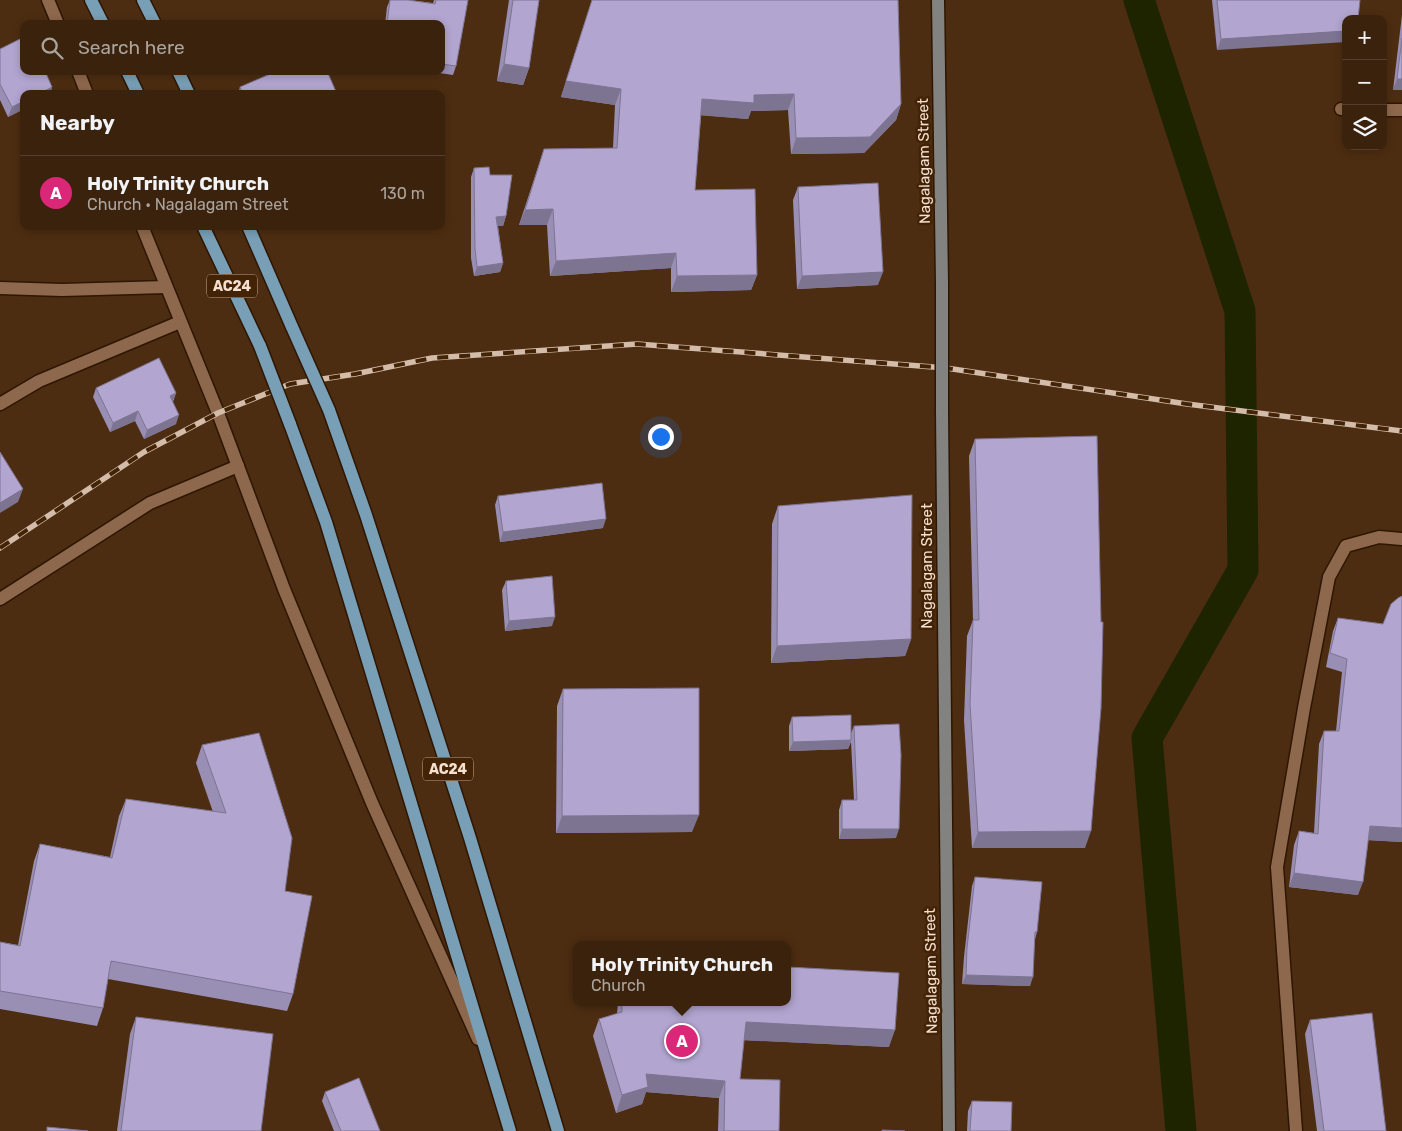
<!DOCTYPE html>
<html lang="en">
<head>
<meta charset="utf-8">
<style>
	:root { --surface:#3a220d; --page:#412a16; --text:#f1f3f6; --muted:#aba49d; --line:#543f2e; --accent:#db2777 }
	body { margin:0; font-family:Rubik,sans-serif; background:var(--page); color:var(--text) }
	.controls { position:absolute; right:15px; top:15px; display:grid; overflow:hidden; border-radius:10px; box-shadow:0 2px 8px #0003 }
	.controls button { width:45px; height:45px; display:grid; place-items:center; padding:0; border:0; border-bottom:1px solid var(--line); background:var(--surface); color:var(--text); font:25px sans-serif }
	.you { position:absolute; left:660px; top:436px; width:18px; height:18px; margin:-12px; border:4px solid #fff; border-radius:50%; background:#1a73e8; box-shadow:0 0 0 8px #1a73e833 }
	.badge { display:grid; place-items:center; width:32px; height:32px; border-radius:50%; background:var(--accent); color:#fff; font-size:16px; font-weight:700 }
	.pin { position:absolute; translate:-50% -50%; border:2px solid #fff; box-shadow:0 1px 5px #0006 }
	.popup { position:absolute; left:573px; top:941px; width:218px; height:65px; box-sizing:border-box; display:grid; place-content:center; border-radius:10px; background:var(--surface); filter:drop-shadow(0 1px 4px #0005); font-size:16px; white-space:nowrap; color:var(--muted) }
	.popup b { font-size:19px; color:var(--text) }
	.popup::after { content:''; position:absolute; left:50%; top:100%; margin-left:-10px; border:10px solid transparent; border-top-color:var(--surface) }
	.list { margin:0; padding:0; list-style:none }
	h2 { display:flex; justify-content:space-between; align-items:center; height:65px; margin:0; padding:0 20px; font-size:21px }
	h2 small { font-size:16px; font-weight:400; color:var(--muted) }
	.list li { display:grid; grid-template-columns:32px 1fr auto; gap:15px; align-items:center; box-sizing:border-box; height:75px; padding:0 20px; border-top:1px solid var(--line) }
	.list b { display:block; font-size:19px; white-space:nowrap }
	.list p { margin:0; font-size:16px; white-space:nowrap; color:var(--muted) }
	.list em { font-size:16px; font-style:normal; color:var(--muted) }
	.icon { flex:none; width:28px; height:28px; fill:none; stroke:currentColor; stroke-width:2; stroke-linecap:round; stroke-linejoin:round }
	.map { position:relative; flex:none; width:1402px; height:1131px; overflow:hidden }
	.search { position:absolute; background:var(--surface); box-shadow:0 2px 8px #0003; left:20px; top:20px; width:425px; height:55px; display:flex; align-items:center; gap:12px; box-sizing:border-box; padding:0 18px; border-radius:10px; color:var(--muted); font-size:19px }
	.panel { position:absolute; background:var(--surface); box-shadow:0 2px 8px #0003; left:20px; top:90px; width:425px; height:140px; border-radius:10px }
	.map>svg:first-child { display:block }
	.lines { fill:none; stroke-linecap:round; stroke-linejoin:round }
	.canal { stroke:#1e2400; stroke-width:31 }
	.lane-casing { stroke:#2e1603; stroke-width:15 }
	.street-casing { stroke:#2e1603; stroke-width:15 }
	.secondary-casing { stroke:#2e1603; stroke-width:15 }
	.primary-casing { stroke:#2e1603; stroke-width:15 }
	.lane { stroke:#8d684c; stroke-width:12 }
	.street { stroke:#8d684c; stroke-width:12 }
	.secondary { stroke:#828381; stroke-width:12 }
	.primary { stroke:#789fb6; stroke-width:12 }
	.rail-casing { stroke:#d3bca9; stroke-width:5.5 }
	.rail { stroke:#422306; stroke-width:4; stroke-dasharray:11; stroke-linecap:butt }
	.secondary-bridge-casing { stroke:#2e1603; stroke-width:15; stroke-linecap:butt }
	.primary-bridge-casing { stroke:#2e1603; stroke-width:15; stroke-linecap:butt }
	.secondary-bridge { stroke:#828381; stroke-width:12 }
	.primary-bridge { stroke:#789fb6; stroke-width:12 }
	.wall { fill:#998eb3 }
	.shaded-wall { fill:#7d7492 }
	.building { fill:#b2a5d0; stroke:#7d7492 }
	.labels { text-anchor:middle; stroke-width:5; stroke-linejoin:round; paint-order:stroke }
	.shield { fill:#422306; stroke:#bfa793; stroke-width:1 }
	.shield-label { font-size:14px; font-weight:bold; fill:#f5e0d0 }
	.street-label { font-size:15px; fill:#f5e0d0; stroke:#422306 }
</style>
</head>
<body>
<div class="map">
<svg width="1402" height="1131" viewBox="0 0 1402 1131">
	<rect width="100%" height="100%" fill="#4d2d11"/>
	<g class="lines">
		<polyline class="canal" points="1139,0 1240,311 1243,570 1147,738 1181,1131"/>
		<defs>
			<g id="lane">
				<polyline points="48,0 58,24"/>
				<polyline points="78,71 87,94"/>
				<polyline points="142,226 218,413 284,589 372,803 478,1039"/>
				<polyline points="0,288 62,290 166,287"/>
				<polyline points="0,404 39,381 180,322"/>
				<polyline points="1296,1131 1277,867 1304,708 1329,577 1346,546 1379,537 1402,539"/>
			</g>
			<g id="street">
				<polyline points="1341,109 1346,109"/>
				<polyline points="1383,110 1402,110"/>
				<polyline points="0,599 150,503 238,466"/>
			</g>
			<g id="secondary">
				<polyline points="938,0 942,284"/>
				<polyline points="942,411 949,1131"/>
			</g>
			<g id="primary">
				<polyline points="91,0 103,24"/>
				<polyline points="143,0 155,24"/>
				<polyline points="127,71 138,94"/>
				<polyline points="178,71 189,94"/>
				<polyline points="203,226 260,346"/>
				<polyline points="248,226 292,327"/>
				<polyline points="329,410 366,515 470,838 558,1131"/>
				<polyline points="290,424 326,522 510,1131"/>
			</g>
		</defs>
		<use href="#lane" class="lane-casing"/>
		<use href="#street" class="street-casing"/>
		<use href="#secondary" class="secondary-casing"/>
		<use href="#primary" class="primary-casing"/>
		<use href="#lane" class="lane"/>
		<use href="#street" class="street"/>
		<use href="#secondary" class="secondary"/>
		<use href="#primary" class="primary"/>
		<defs>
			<polyline id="rail" points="0,548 144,452 218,413 290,384 355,374 432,358 637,344 946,368 1187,404 1402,431"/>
		</defs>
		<use href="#rail" class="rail-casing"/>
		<use href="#rail" class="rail"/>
		<defs>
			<polyline id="secondary-bridge" points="942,411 942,284"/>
			<g id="primary-bridge">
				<polyline points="292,327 329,410"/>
				<polyline points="260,346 290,424"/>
			</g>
		</defs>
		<use href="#secondary-bridge" class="secondary-bridge-casing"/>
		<use href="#primary-bridge" class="primary-bridge-casing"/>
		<use href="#secondary-bridge" class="secondary-bridge"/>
		<use href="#primary-bridge" class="primary-bridge"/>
	</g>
	<g class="wall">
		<polygon points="390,0 408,0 433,3 434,0 468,0 456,66 453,75 426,71 441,71 441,24 385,24 387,7"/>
		<polygon points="509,0 539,0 529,68 523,85 497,81"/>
		<polygon points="592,0 901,104 896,120 864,153 791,154 788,110 751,111 748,119 701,115 695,190 757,275 751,290 671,292 671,268 550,276 547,225 519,225 544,149 613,148 615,105 561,97"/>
		<polygon points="1212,0 1360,0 1217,50"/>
		<polygon points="1402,15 1402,90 1393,90"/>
		<polygon points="0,49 52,87 50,94 24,94 24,109 8,117 0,100"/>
		<polygon points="240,87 337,94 238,94"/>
		<polygon points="474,168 490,175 506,216 503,226 498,226 503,263 500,272 474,276 471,258 471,177"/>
		<polygon points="798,187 878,285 797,289 793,200"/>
		<polygon points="96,388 176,393 173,402 176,424 144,439 135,421 110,432 93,397"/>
		<polygon points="975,439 1085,848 972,848 964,720 967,636 973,620 969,456"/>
		<polygon points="498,496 603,528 500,542 495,505"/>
		<polygon points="778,506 911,639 905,656 771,663 772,524"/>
		<polygon points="506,581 552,626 505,631 502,590"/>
		<polygon points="1402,596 1402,842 1368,840 1358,895 1289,887 1294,845 1299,831 1314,833 1319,744 1324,731 1336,731 1342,672 1326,667 1333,631 1338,618 1383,624"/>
		<polygon points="563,689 692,832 556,833 557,706"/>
		<polygon points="792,717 851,733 854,726 896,838 839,839 839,810 842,800 854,800 851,742 848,749 789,751 789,726"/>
		<polygon points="202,745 285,891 293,994 287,1011 108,979 103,1008 97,1026 0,1009 0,942 18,945 34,861 40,844 110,857 119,816 126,799 213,812 196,763"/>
		<polygon points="975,877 1037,932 1035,939 1030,986 962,984 964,957 972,886"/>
		<polygon points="618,1002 787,1002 889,1047 744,1040 740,1079 779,1131 718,1131 719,1098 646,1092 642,1104 616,1113 593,1036 599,1019 617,1014"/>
		<polygon points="136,1017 261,1131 117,1131 130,1034"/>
		<polygon points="1310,1020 1386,1131 1317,1131 1305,1034"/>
		<polygon points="325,1092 380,1131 334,1131 322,1101"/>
		<polygon points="972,1101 1011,1131 967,1131 968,1111"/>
	</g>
	<g class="shaded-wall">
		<polygon points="1346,31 1346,42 1217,50 1221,39"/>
		<polygon points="504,64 529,68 523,85 497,81"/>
		<polygon points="1397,79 1402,79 1402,90 1393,90"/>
		<polygon points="566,81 621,89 615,105 561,97"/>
		<polygon points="52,87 50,94 39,94"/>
		<polygon points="794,94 788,110 751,111 748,119 696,115 702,99 754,95"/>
		<polygon points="24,101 24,109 8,117 12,107"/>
		<polygon points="901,104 896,120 864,153 791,154 796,138"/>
		<polygon points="553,209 547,225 519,225 525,210"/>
		<polygon points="506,216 503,226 493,226 496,217"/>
		<polygon points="676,253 671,268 550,276 556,261"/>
		<polygon points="503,263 500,272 474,276 477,267"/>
		<polygon points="883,272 878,285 797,289 802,276"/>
		<polygon points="757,275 751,290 671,292 677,276"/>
		<polygon points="176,393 172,402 170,396"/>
		<polygon points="138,411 135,421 110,432 113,423"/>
		<polygon points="179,415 176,424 144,439 147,430"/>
		<polygon points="23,489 18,502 0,513 0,503"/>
		<polygon points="606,519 603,528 500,542 503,532"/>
		<polygon points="555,617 552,626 505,631 509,621"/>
		<polygon points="911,639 905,656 771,663 777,646"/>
		<polygon points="851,740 848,749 789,751 793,742"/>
		<polygon points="699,815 692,832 556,833 562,816"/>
		<polygon points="1370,826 1402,828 1402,842 1365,840"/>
		<polygon points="842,829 899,829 896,838 839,839"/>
		<polygon points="1091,831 1085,848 972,848 978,832"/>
		<polygon points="1294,873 1363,882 1358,895 1289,887"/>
		<polygon points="966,975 1033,977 1030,986 962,984"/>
		<polygon points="746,1022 895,1030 889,1047 739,1040"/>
		<polygon points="646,1074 725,1081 719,1098 646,1092 642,1104 616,1113 622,1095"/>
	</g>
	<g class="building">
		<polygon points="390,0 408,0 435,4 436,0 468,0 456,66 441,64 441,24 387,24"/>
		<polygon points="513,0 539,0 529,68 504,64"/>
		<polygon points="592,0 898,0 901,104 870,137 796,138 794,94 754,95 754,103 702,99 695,190 755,189 757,275 677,276 676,253 556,261 553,209 525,210 544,149 617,148 621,89 566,81"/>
		<polygon points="1217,0 1360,0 1358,19 1346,19 1346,31 1221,39"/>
		<polygon points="24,37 24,71 45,71 52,87 39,94 24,94 24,101 12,107 0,84 0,49"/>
		<polygon points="1402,38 1402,79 1397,79"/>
		<polygon points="277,71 327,71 337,94 243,94 240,87"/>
		<polygon points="489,167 490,175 512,175 506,216 496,217 503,263 477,267 475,249 474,168"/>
		<polygon points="878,183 883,272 802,276 798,187"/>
		<polygon points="159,358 176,393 170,396 179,415 147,430 138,411 113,423 96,388"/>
		<polygon points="1097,436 1101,622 1103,622 1101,708 1091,831 978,832 970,704 973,620 979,620 975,439"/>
		<polygon points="0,452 23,489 0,503"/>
		<polygon points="602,483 606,519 503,532 498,496"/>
		<polygon points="912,495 911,639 777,646 778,506"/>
		<polygon points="552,576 555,617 509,621 506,581"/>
		<polygon points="1402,596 1402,828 1370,826 1363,882 1294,873 1299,831 1318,834 1324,731 1339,731 1347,659 1330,653 1338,618 1383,624 1391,604 1398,598"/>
		<polygon points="699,688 699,815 562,816 563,689"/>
		<polygon points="851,715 851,740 793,742 792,717"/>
		<polygon points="899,724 901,755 899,829 842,829 842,800 857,800 854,726"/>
		<polygon points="259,733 292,838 285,891 312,896 293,994 111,961 103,1008 0,991 0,942 20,946 40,844 112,858 126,799 226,813 202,745"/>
		<polygon points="975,877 1042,882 1037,932 1035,932 1033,977 966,975 967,948"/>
		<polygon points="787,967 899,973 895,1030 746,1022 740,1079 780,1080 779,1131 724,1131 725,1081 646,1074 648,1087 622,1095 599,1019 622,1012 622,1002 787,1002"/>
		<polygon points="1372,1013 1386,1131 1324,1131 1310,1020"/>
		<polygon points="136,1017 273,1034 261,1131 121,1131"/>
		<polygon points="359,1078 380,1131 341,1131 325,1092"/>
		<polygon points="972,1101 1012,1102 1011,1131 970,1131"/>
		<polygon points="47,1127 88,1131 47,1131"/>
		<polygon points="882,1130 905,1131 882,1131"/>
	</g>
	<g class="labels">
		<g class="shield">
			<rect x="207" y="274.5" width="50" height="23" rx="4"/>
			<rect x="423" y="757.5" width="50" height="23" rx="4"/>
		</g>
		<g class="shield-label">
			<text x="232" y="291">AC24</text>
			<text x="448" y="774">AC24</text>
		</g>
		<g class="street-label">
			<text transform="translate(924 161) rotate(-91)" y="5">Nagalagam Street</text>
			<text transform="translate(927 566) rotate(-90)" y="5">Nagalagam Street</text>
			<text transform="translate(931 971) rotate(-91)" y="5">Nagalagam Street</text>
		</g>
	</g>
</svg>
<div class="controls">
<button>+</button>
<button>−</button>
<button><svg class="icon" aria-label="layers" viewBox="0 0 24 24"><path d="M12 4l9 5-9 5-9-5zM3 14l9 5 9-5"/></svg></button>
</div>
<div class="you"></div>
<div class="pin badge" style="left:682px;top:1041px">A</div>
<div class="popup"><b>Holy Trinity Church</b>Church</div>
<div class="search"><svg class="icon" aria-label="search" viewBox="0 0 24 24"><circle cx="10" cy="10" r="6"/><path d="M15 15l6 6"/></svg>Search here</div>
<section class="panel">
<h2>Nearby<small></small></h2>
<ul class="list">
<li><span class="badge">A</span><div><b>Holy Trinity Church</b><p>Church · Nagalagam Street</p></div><em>130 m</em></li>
</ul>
</section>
</div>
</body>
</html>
